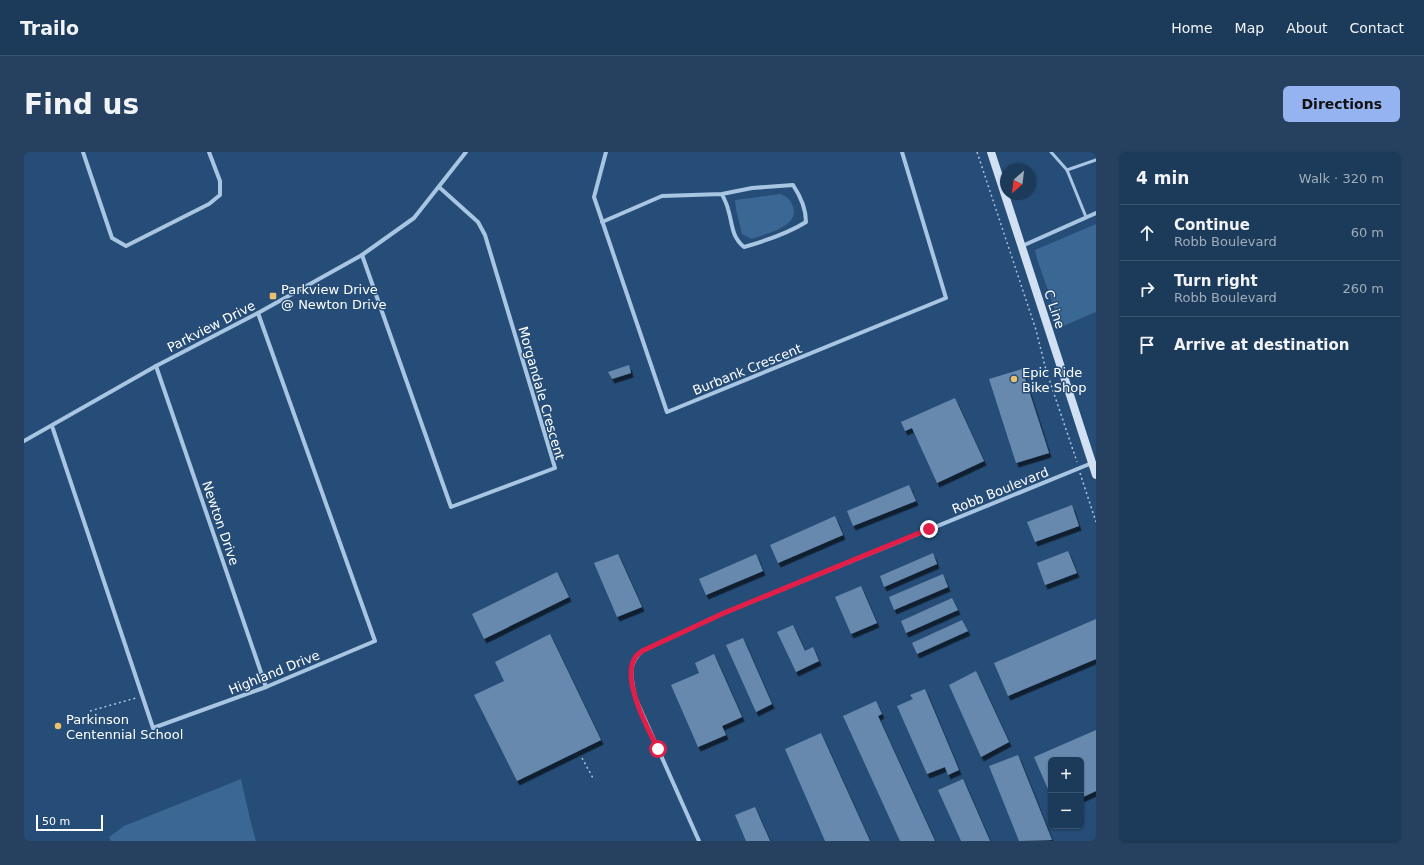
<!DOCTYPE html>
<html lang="en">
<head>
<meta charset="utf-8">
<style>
	:root { --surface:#1c3a59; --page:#25415f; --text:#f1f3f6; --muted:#a0adba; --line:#3a546f; --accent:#95b2f1 }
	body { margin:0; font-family:"DejaVu Sans",sans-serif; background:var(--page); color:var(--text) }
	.controls { position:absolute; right:12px; bottom:12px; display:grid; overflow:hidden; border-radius:6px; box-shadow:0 1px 3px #0004 }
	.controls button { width:36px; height:36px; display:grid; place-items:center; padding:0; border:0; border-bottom:1px solid var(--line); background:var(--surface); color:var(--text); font:20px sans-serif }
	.compass { position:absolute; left:976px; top:12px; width:36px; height:36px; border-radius:50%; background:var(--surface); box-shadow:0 1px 3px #0004; rotate:208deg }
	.scale { position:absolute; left:12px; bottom:10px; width:67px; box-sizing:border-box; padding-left:4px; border:2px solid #fff; border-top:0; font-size:11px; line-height:14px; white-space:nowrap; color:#fff; -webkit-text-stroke:3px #264d77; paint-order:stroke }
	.stop { position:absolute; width:12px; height:12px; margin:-9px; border:3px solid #e11d48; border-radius:50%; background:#fff }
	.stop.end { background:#e11d48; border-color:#fff; box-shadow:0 1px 4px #0008 }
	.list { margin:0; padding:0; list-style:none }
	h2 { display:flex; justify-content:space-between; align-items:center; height:52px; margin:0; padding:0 16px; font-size:17px }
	h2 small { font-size:13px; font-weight:400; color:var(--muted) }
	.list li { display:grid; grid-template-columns:26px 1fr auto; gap:12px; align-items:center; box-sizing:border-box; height:56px; padding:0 16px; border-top:1px solid var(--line) }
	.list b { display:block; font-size:15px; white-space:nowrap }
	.list p { margin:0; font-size:13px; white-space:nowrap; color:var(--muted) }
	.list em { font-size:13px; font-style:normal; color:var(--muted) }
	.icon { flex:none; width:22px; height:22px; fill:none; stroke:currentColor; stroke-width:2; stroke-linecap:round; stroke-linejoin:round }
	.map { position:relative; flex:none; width:1072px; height:689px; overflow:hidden; border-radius:6px }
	header { display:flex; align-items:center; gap:24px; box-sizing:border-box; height:56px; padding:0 20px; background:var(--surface); border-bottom:1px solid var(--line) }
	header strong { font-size:19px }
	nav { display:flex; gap:22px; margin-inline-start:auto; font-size:14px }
	.intro { display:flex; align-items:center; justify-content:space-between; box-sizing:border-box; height:96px; padding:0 24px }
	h1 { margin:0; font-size:28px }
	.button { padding:10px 18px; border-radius:6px; background:var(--accent); color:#111; font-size:14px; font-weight:700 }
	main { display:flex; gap:24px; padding:0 24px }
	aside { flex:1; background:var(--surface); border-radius:6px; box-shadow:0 1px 3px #0004 }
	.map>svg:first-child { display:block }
	.green { fill:#3a6794 }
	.building { fill:#6789ae; filter:url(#shadow) }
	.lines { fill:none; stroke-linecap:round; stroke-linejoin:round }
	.path { stroke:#a8c5e2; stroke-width:1.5; stroke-dasharray:2 3; stroke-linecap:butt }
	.lane { stroke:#a8c5e2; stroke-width:3 }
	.street { stroke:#a8c5e2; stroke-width:4 }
	.secondary { stroke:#d1e1f3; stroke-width:8 }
	.route { stroke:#e11d48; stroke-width:5 }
	.poi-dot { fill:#eac16e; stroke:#264d77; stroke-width:1.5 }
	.labels { text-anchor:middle; stroke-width:3; stroke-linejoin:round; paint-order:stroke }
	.poi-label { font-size:13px; fill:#fff; stroke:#264d77; text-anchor:start }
	.street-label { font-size:13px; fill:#fff; stroke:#264d77 }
</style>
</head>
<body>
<header>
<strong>Trailo</strong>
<nav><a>Home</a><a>Map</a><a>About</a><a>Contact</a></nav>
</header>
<div class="intro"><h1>Find us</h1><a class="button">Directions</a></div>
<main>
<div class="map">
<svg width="1072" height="689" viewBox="0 0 1072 689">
	<defs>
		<filter id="shadow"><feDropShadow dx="2.5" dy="4.5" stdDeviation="0" flood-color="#0009"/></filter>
	</defs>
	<rect width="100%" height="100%" fill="#264d77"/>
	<g class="green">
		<path d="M757,42C763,45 767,48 769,55C776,75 741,82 728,87L718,82L712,57L711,48Z"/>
		<polygon points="1072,72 1072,160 1037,175 1013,107 1011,98"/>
		<polygon points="217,627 226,667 232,689 87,689 85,685 100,674"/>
	</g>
	<g class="building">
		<polygon points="605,213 607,221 588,227 584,220"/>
		<polygon points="998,217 1025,301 992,311 965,227"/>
		<polygon points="931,246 960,309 913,331 888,276 881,279 877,270"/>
		<polygon points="885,333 892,349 829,374 823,359"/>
		<polygon points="1048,353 1055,374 1011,390 1003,370"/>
		<polygon points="811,364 819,383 754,411 746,393"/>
		<polygon points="1044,399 1053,421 1021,433 1013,411"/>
		<polygon points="909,401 913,412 860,435 856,424"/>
		<polygon points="594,402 618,455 593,465 570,411"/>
		<polygon points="732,402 739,419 682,443 675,427"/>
		<polygon points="533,420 545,445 460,487 448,462"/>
		<polygon points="919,422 924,435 870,458 865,445"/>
		<polygon points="837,434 853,471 827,482 811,445"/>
		<polygon points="928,446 934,458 882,481 877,469"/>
		<polygon points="1072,467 1072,507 984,544 970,511"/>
		<polygon points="938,468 944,479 893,502 888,491"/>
		<polygon points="769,473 781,499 789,495 795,509 772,520 753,480"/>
		<polygon points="526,482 577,588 493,629 450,543 480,529 471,510"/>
		<polygon points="719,486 748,552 732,560 702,493"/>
		<polygon points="690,502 718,565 698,574 702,583 674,595 647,533 675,521 671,511"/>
		<polygon points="952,519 985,590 957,605 925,533"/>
		<polygon points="901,537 935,618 924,623 921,615 903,622 873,554 889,547 886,543"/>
		<polygon points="852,549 858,562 854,564 911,689 876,689 819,564"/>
		<polygon points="1072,578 1072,639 1057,646 1057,608 1027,608 1027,644 1010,605"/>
		<polygon points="797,581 846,689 801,689 761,597"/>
		<polygon points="994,603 1028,688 995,689 965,614"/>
		<polygon points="939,627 966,689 937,689 914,638"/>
		<polygon points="731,655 746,689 722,689 711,663"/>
	</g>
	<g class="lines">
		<g class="path">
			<polyline points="953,0 1012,178 1022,218 1053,310"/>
			<polyline points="1056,321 1072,370"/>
			<polyline points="66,559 112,546"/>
			<polyline points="558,606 569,626"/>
		</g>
		<g class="lane">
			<polyline points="1027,0 1043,18 1062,65"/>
			<polyline points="1043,18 1072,8"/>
		</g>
		<g class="street">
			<polyline points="59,0 88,86 102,94 185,52 196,43 196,29 185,0"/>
			<polyline points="582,0 570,45 643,260 922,146 878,0"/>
			<path d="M578,70L638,44L698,42L728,36L769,33C777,45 782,56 782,70C763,82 741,89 720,95C707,84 709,73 704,57C703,52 700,47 698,42"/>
			<polyline points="998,94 1072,61"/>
			<polyline points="338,103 427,355 531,316 461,83 454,70 415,35"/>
			<polyline points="132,214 242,535"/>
			<polyline points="28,274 129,576 242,535 351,489 234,161"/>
			<polyline points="0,289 132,214 234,161 338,103 390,66 442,0"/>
			<path d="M675,689L611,545C608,527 602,513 618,499L700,461L1068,311"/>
		</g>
		<polyline class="secondary" points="967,0 1072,323"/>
	</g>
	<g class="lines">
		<path class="route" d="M634,597C624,577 597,527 611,506C612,503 616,501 618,499L700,461L905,377"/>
	</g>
	<g class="poi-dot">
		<rect x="245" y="140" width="8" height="8" rx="2"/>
		<circle cx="990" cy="227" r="4"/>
		<circle cx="34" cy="574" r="4"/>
	</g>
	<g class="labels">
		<g class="poi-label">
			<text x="257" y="142">Parkview Drive<tspan x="257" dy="15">@ Newton Drive</tspan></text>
			<text x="998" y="225">Epic Ride<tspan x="998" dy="15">Bike Shop</tspan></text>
			<text x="42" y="572">Parkinson<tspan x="42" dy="15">Centennial School</tspan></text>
		</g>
		<g class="street-label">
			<text transform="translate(1031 157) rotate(72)" y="5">C Line</text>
			<text transform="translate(187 174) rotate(-27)" y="5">Parkview Drive</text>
			<text transform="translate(723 217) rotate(-22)" y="5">Burbank Crescent</text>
			<text transform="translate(518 241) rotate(74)" y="5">Morgandale Crescent</text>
			<text transform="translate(976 338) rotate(-22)" y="5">Robb Boulevard</text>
			<text transform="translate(197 371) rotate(71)" y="5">Newton Drive</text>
			<text transform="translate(250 520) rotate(-22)" y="5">Highland Drive</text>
		</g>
	</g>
</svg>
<div class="controls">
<button>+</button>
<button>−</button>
</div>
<svg class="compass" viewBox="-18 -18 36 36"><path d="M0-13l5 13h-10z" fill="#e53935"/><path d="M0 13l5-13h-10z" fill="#a0adba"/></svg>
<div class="scale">50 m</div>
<div class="stop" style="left:634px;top:597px"></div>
<div class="stop end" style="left:905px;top:377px"></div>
</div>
<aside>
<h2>4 min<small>Walk · 320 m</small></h2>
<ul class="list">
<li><svg class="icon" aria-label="ahead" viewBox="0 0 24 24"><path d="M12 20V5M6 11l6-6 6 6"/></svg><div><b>Continue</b><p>Robb Boulevard</p></div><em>60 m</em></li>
<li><svg class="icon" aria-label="right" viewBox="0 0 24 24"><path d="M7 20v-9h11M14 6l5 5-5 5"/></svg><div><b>Turn right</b><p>Robb Boulevard</p></div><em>260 m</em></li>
<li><svg class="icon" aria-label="arrive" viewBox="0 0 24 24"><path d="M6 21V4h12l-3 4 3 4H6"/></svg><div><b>Arrive at destination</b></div></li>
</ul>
</aside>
</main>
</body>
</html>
